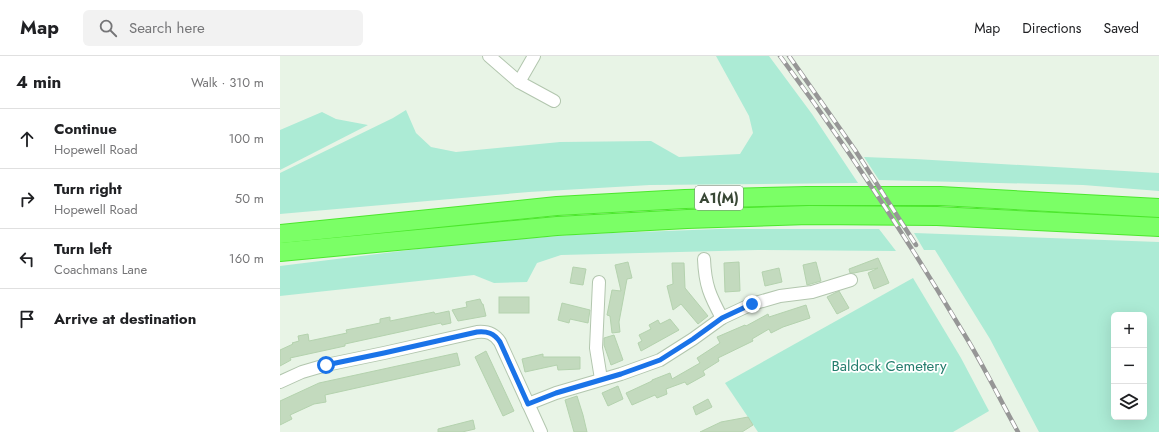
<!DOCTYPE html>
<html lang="en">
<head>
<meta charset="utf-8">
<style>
	:root { --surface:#fff; --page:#f2f2f2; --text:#202124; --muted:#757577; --line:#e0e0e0 }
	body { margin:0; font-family:Jost,sans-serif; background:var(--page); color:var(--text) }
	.controls { position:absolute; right:12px; bottom:12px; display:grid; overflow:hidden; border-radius:6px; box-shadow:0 4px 16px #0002 }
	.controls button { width:36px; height:36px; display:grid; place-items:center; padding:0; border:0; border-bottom:1px solid var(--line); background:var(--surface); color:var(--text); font:20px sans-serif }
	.stop { position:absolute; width:12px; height:12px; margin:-9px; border:3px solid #1a73e8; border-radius:50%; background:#fff }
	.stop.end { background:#1a73e8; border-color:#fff; box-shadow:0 1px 4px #0008 }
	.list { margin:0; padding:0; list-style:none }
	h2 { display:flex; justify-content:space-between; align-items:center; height:52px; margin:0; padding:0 16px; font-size:17px }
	h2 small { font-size:13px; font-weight:400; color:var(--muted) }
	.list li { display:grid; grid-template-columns:26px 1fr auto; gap:12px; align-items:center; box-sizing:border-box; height:60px; padding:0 16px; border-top:1px solid var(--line) }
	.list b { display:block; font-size:15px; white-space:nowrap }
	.list p { margin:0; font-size:13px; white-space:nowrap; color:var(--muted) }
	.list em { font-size:13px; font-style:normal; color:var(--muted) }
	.icon { flex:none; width:22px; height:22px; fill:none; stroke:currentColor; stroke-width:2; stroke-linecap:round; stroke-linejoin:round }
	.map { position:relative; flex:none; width:879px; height:376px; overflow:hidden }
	header { display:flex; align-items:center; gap:24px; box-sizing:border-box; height:56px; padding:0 20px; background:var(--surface); border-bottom:1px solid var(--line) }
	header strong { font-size:19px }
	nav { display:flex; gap:22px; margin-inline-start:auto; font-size:14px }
	.search { width:280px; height:36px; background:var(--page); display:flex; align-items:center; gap:10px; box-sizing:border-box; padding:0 14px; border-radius:6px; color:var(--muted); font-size:15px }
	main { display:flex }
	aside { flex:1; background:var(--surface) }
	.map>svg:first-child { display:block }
	.green { fill:#acebd5; fill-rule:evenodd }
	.building { fill:#c3dabe; stroke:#b4d2ae }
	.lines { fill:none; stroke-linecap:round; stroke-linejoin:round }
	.minor-casing { stroke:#b2c6ae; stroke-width:14 }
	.highway-casing { stroke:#4ce72d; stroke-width:20 }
	.minor { stroke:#fff; stroke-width:12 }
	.highway { stroke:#7bff66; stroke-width:18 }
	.rail-casing { stroke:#969696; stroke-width:4.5 }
	.rail { stroke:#fff; stroke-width:3; stroke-dasharray:9; stroke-linecap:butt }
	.route { stroke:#1a73e8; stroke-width:5 }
	.labels { text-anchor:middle; stroke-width:3.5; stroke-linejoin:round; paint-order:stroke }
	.shield { fill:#fff; stroke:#747e72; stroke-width:1 }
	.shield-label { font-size:14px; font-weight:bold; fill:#384735 }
	.park-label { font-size:15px; fill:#247d6d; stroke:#fff }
</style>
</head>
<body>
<header>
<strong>Map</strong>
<div class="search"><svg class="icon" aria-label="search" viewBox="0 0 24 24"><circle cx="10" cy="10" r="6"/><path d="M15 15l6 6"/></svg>Search here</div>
<nav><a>Map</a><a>Directions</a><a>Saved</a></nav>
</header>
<main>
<aside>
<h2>4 min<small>Walk · 310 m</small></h2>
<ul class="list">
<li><svg class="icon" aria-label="ahead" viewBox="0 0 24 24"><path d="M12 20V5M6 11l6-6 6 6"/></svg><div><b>Continue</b><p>Hopewell Road</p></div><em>100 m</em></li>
<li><svg class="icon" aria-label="right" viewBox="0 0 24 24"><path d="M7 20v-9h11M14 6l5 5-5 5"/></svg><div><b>Turn right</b><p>Hopewell Road</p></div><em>50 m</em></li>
<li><svg class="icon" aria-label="left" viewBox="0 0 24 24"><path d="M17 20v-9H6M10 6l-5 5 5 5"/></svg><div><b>Turn left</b><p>Coachmans Lane</p></div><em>160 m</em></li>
<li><svg class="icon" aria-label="arrive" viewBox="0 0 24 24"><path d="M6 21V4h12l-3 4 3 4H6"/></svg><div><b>Arrive at destination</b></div></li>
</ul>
</aside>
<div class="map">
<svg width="879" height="376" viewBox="0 0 879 376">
	<rect width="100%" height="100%" fill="#e8f4e6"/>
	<g class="green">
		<polygon points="436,0 489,0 532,58 578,127 370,129 249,136 0,158 0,117 113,62 126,54 136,77 151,91 176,96 280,86 371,85 399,101 460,98 473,77 469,60"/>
		<polygon points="42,56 56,63 88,69 0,114 0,74"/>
		<polygon points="584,101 635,103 879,117 879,135 803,129 599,124"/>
		<polygon points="439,173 599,173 616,195 478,194 281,199 257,207 247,226 214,227 194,219 0,240 0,210 186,187 305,178"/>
		<path d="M634,177L879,186V376H759L710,283L655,194H644ZM834,259H864V361H834Z"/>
		<polygon points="633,222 681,302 709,355 673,376 478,376 445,327"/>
	</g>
	<g class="building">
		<polygon points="598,202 609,227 594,233 588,217 598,212 574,217 570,217 569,213"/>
		<polygon points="348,206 352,222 347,223 339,266 340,276 332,277 330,260 327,259 332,234 341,235 335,209"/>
		<polygon points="459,206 460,235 445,236 444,207"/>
		<polygon points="536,206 541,225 527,229 523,209"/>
		<polygon points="392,207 404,207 405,232 428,260 418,268 401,248 393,254 387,230 393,228"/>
		<polygon points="293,211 306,213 303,229 290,227"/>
		<polygon points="499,212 502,226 485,230 482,216"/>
		<polygon points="559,235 569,252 557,258 547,241"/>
		<rect x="219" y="241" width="30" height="16"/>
		<polygon points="200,243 202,248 203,248 206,260 178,265 172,254 187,251 186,246"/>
		<polygon points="282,247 310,254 308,267 290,263 289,267 278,264"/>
		<polygon points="526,249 530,262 503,271 491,277 489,273 472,283 473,285 438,302 439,305 423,315 425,319 407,329 405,326 386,333 387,338 377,342 375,339 352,349 346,337 372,325 372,324 390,317 392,323 420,307 417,302 440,287 437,281 465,269 466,270 488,258 489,261"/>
		<polygon points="169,255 171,267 162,269 161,267 65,288 65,290 10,302 11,304 0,310 0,294 13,288 12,287 19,285 18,280 28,278 29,285 67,277 66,274 100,267 100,263 110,261 110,265 154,256 155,258"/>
		<polygon points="390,263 399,274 361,295 358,287 362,285 359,279 371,273 369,269 378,264 380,268"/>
		<polygon points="334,279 343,304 331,309 324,289 324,282"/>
		<polygon points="206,295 234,355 223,360 195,301"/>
		<polygon points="177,297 180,309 45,339 46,346 34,348 10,359 12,363 0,369 0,345 39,327"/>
		<polygon points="263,298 263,301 300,301 300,313 278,314 277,309 245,316 242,303"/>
		<polygon points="338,330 343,343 328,350 322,337"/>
		<polygon points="297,340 303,359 307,376 294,376 285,344"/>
		<polygon points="428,343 432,351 416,359 413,351"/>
		<polygon points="468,361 473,369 462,376 420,376 441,366"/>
		<polygon points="193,364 195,373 182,376 158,376 158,373"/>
	</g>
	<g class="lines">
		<defs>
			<g id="minor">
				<polyline points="209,0 239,26 274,45"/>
				<polyline points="239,26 254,0"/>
				<path d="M424,203C425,229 430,240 442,262"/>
				<polyline points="319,226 316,292 321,323"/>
				<path d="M0,326L22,316L46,309L104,297L197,276C207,275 214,277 220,286L261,376"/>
				<polyline points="248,348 276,337 341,318 380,304 413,283 442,262 472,248 500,240 532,236 571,224"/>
			</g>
			<g id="highway">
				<polyline points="0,178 277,150 405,143 527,140 660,140 879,152"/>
				<polyline points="0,196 277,170 407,163 529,159 657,160 879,171"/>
			</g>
		</defs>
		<use href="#minor" class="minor-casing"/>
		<use href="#highway" class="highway-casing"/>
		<use href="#minor" class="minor"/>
		<use href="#highway" class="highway"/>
		<defs>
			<g id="rail">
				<path d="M500,0C565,88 625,179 681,273C702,306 719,342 738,376"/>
				<polyline points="509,0 575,94 636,189"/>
			</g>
		</defs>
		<use href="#rail" class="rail-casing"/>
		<use href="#rail" class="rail"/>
	</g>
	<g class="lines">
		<path class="route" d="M46,309L104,297L197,276C207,275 214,277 220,286L248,348L276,337L341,318L380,304L413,283L442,262L472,248"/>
	</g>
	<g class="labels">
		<rect class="shield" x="415" y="130" width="48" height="24" rx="3"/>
		<g class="shield-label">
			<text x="439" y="147">A1(M)</text>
		</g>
		<g class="park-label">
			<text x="609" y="315">Baldock Cemetery</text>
		</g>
	</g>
</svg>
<div class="controls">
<button>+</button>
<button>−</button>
<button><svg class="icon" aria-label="layers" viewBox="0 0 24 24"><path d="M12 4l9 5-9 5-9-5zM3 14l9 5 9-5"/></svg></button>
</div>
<div class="stop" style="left:46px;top:309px"></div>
<div class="stop end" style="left:472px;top:248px"></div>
</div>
</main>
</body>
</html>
